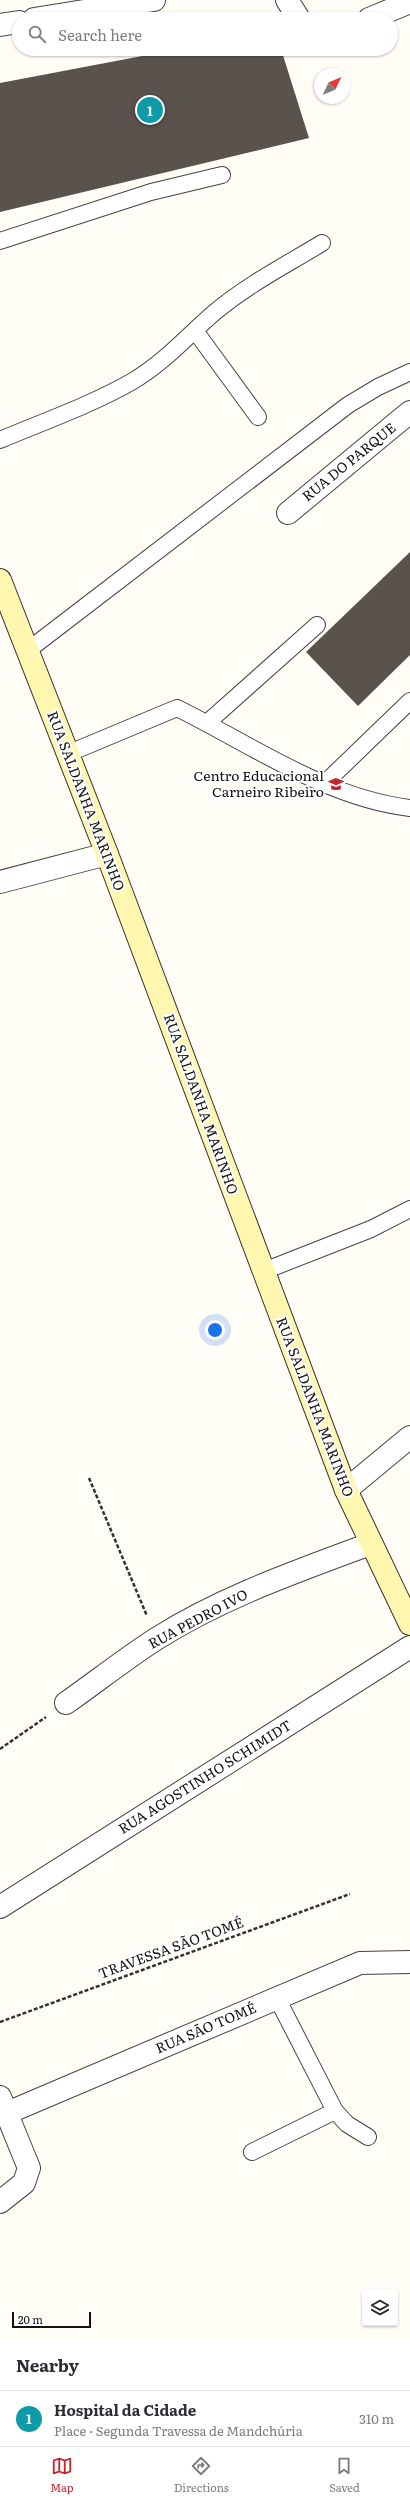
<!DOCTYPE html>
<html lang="en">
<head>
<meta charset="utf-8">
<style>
	:root { --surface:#fff; --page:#f7f7f7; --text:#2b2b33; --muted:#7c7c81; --line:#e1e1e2; --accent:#c4262e }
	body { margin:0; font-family:Literata,serif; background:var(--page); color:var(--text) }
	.controls { position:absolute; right:12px; bottom:12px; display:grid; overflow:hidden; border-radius:4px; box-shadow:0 1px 3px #0004 }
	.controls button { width:36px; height:36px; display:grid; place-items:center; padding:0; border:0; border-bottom:1px solid var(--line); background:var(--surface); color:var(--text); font:20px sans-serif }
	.compass { position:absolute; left:314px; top:68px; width:36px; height:36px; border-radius:50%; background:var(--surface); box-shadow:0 1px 3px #0004; rotate:46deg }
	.scale { position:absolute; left:12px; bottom:10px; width:79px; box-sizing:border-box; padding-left:4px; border:2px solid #111; border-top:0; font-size:11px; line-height:14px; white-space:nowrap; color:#111; -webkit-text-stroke:3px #fff; paint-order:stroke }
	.you { position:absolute; left:215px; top:1330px; width:14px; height:14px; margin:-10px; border:3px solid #fff; border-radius:50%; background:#1a73e8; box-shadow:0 0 0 6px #1a73e833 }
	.badge { display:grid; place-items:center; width:26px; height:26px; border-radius:50%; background:var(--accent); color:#fff; font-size:13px; font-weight:700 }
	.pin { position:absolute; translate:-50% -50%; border:2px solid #fff; box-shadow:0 1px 4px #0006 }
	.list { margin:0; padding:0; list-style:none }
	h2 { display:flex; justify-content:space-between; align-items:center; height:52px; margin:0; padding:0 16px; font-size:17px }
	h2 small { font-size:13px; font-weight:400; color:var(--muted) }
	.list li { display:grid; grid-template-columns:26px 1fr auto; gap:12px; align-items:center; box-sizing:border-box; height:56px; padding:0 16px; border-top:1px solid var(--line) }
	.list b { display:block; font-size:15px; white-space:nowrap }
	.list p { margin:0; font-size:13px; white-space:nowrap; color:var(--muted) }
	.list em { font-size:13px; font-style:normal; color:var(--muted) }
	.icon { flex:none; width:22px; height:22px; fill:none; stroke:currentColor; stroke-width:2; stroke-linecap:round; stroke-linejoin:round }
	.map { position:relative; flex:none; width:410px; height:2338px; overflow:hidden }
	.search { position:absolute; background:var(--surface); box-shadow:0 1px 3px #0004; left:12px; right:12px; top:12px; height:44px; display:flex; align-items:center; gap:10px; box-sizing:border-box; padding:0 14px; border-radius:22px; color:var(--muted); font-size:15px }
	.sheet { height:108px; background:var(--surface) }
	nav { display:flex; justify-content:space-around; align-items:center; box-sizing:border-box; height:56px; border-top:1px solid var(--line); background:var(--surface); font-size:11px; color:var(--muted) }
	nav a { display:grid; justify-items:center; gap:2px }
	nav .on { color:var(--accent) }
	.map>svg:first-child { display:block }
	.building { fill:#5a524d }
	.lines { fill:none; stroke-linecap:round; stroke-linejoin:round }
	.lane-casing { stroke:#444; stroke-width:18 }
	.street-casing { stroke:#444; stroke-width:24 }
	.secondary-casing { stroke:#333; stroke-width:24 }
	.path { stroke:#333; stroke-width:2.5; stroke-dasharray:4 2; stroke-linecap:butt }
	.lane { stroke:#fff; stroke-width:16 }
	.street { stroke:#fff; stroke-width:22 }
	.secondary { stroke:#fff6b0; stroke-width:22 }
	.labels { text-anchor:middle; stroke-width:4; stroke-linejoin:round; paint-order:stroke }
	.street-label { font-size:14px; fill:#111; stroke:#fff }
	.poi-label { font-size:14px; fill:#111; stroke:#fff; text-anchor:end }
</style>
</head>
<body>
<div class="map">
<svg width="410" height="2338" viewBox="0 0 410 2338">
	<rect width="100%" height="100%" fill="#fffdf5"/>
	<g class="building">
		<polygon points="179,49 281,49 309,138 0,212 0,83"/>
		<polygon points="410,552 410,655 358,706 306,652"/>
	</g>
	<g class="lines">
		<defs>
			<g id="lane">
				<polyline points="0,241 151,192 222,175"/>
				<polyline points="196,332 258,417"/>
				<path d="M0,440C45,421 91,405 133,381C165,362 187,336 215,312C247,285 286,265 322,243"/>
				<polyline points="27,651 348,405 378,387 410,372"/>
				<polyline points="207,723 317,625"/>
				<path d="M67,754L177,708C252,745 326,798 410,808"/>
				<polyline points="325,783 410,701"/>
				<polyline points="264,1271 371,1229 410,1209"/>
				<polyline points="277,1998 335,2111 347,2124 368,2137"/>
				<polyline points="252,2152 335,2111"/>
			</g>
			<g id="street">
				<polyline points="287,0 299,19"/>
				<polyline points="34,19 154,0"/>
				<polyline points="369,19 410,2"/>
				<polyline points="0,25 19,22"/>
				<polyline points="288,513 410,412"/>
				<polyline points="0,882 107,854"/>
				<polyline points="346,1490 410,1437"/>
				<path d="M66,1703C96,1682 125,1659 156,1639C222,1597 298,1571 370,1544"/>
				<polyline points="0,1907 410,1647"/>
				<polyline points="0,2097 29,2168 24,2183 0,2202"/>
				<polyline points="7,2113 360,1963 410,1962"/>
			</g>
			<polyline id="secondary" points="0,580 107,854 346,1490 410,1624"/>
		</defs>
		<use href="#lane" class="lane-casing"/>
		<use href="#street" class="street-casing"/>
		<use href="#secondary" class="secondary-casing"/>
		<g class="path">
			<polyline points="89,1478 147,1616"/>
			<polyline points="0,1749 46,1717"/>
			<polyline points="0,2022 350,1894"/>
		</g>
		<use href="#lane" class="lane"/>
		<use href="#street" class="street"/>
		<use href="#secondary" class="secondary"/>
	</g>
	<defs>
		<symbol id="school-bare" viewBox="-9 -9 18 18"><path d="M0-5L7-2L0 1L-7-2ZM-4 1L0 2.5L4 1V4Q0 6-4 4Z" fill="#c4262e" stroke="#fff" stroke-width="2.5" paint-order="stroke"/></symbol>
	</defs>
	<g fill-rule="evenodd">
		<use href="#school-bare" x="325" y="773" width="22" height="22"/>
	</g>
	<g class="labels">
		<g class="street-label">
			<text transform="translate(349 462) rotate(-39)" y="5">RUA DO PARQUE</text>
			<text transform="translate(86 801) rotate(69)" y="5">RUA SALDANHA MARINHO</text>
			<text transform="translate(201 1104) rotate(70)" y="5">RUA SALDANHA MARINHO</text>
			<text transform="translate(315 1407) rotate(69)" y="5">RUA SALDANHA MARINHO</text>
			<text transform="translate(198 1619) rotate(-28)" y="5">RUA PEDRO IVO</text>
			<text transform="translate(205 1777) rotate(-32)" y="5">RUA AGOSTINHO SCHIMIDT</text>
			<text transform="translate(171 1948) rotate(-20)" y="5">TRAVESSA SÃO TOMÉ</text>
			<text transform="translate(206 2028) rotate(-23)" y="5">RUA SĀO TOMÉ</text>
		</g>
		<g class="poi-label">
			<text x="324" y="781">Centro Educacional<tspan x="324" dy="16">Carneiro Ribeiro</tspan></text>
		</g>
	</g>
</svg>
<div class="controls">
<button><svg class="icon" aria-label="layers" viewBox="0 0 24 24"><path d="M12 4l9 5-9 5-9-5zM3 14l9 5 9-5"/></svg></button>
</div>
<svg class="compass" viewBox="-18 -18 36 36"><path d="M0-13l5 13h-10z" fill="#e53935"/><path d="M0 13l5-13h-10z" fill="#7c7c81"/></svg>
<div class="scale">20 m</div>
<div class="you"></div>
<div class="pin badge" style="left:150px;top:110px;background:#0f9aa8">1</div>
<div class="search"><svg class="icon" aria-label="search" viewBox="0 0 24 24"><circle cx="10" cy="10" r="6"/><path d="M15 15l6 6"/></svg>Search here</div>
</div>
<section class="sheet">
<h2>Nearby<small></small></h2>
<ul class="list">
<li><span class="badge" style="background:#0f9aa8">1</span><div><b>Hospital da Cidade</b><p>Place · Segunda Travessa de Mandchúria</p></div><em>310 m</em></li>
</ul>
</section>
<nav>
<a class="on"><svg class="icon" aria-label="map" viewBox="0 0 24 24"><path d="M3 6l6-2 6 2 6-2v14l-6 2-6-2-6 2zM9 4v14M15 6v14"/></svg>Map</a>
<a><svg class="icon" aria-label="directions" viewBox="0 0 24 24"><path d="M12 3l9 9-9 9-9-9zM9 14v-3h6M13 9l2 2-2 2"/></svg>Directions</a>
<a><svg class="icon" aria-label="saved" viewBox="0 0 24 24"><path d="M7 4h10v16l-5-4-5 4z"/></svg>Saved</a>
</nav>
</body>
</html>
